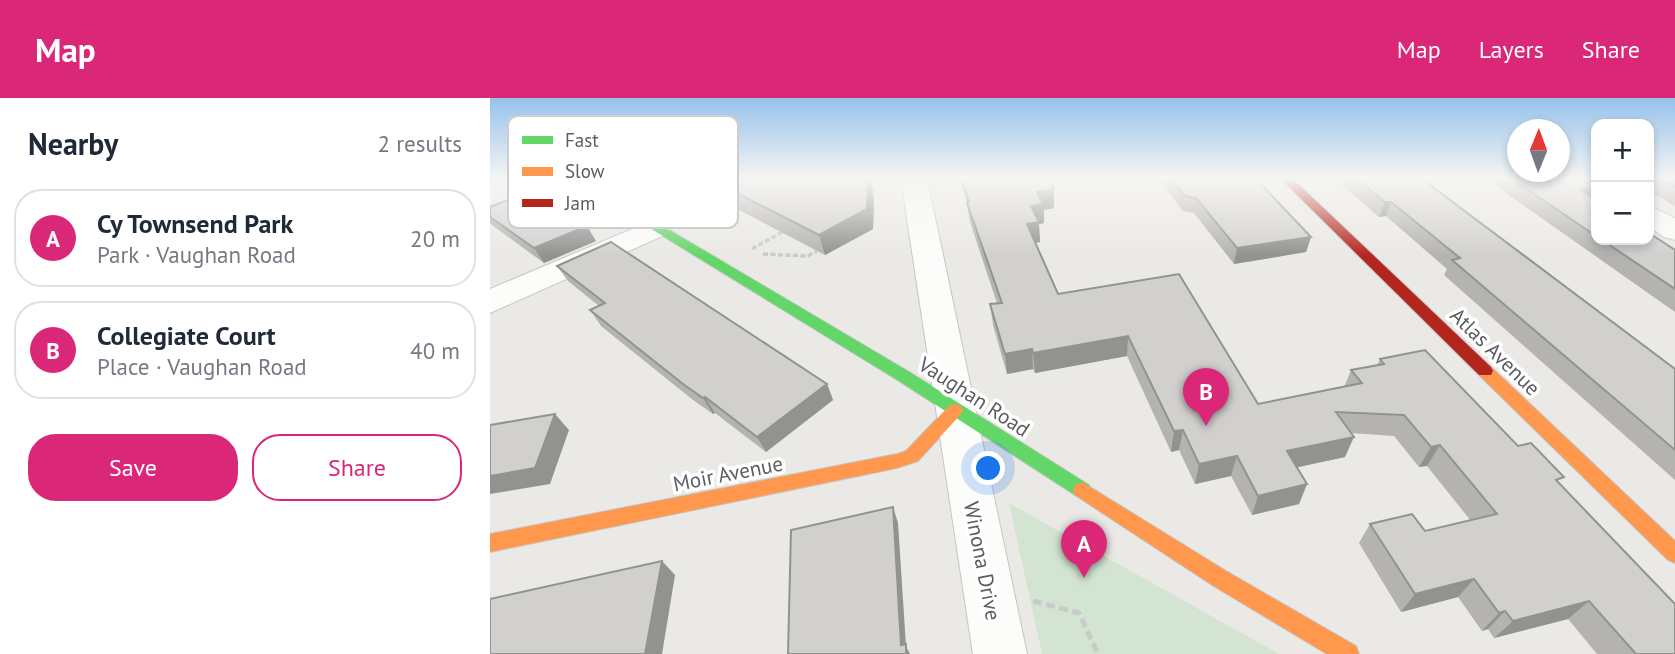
<!DOCTYPE html>
<html lang="en">
<head>
<meta charset="utf-8">
<style>
	:root { --surface:#fff; --page:#f6f6f7; --text:#1f2937; --muted:#747a83; --line:#e0e1e3; --accent:#db2777 }
	body { margin:0; font-family:"PT Sans",sans-serif; background:var(--page); color:var(--text) }
	.controls { position:absolute; right:21px; top:21px; display:grid; overflow:hidden; border-radius:14px; box-shadow:0 4px 10px #0003 }
	.controls button { width:63px; height:63px; display:grid; place-items:center; padding:0; border:0; border-bottom:2px solid var(--line); background:var(--surface); color:var(--text); font:35px sans-serif }
	.compass { position:absolute; left:1017px; top:21px; width:63px; height:63px; border-radius:50%; background:var(--surface); box-shadow:0 4px 10px #0003; rotate:1deg }
	.you { position:absolute; left:499px; top:371px; width:24px; height:24px; margin:-18px; border:5px solid #fff; border-radius:50%; background:#1a73e8; box-shadow:0 0 0 10px #1a73e833 }
	.badge { display:grid; place-items:center; width:46px; height:46px; border-radius:50%; background:var(--accent); color:#fff; font-size:23px; font-weight:700 }
	.pin { position:absolute; translate:-50% -58px; filter:drop-shadow(0 2px 4px #0008) }
	.pin::after { content:''; position:absolute; top:37px; width:24px; height:21px; background:inherit; clip-path:polygon(0 0,100% 0,50% 100%) }
	.list { margin:0; padding:0; list-style:none }
	h2 { display:flex; justify-content:space-between; align-items:center; height:91px; margin:0; padding:0 28px; font-size:30px }
	h2 small { font-size:23px; font-weight:400; color:var(--muted) }
	.list li { display:grid; grid-template-columns:46px 1fr auto; gap:21px; align-items:center; box-sizing:border-box; height:98px; margin:0 14px 14px; padding:0 14px; border:2px solid var(--line); border-radius:28px }
	.list b { display:block; font-size:26px; white-space:nowrap }
	.list p { margin:0; font-size:23px; white-space:nowrap; color:var(--muted) }
	.list em { font-size:23px; font-style:normal; color:var(--muted) }
	.actions { display:flex; gap:14px; padding:21px 28px }
	.actions a { flex:1; padding:16px 0; border:2px solid var(--accent); border-radius:28px; text-align:center; font-size:24px; color:var(--accent) }
	.actions .main { background:var(--accent); color:#fff }
	.map { position:relative; flex:none; width:1185px; height:556px; overflow:hidden }
	header { display:flex; align-items:center; gap:42px; box-sizing:border-box; height:98px; padding:0 35px; background:var(--accent); color:#fff }
	header strong { font-size:33px }
	nav { display:flex; gap:38px; margin-inline-start:auto; font-size:24px }
	main { display:flex }
	aside { flex:1; background:var(--surface) }
	.map>svg:first-child { display:block }
	.green { fill:#d3e5d2 }
	.lines { fill:none; stroke-linecap:round; stroke-linejoin:round }
	.street-casing { stroke:#c6c5c5; stroke-width:2 }
	.fast-casing { stroke:#c5c5c6; stroke-width:2 }
	.slow-casing { stroke:#c5c5c6; stroke-width:2 }
	.jam-casing { stroke:#c5c5c6; stroke-width:2 }
	.path-far1 { stroke:#c8cbc9; stroke-width:3.5; stroke-dasharray:5 2.5; stroke-linecap:butt }
	.path { stroke:#c8cbc9; stroke-width:5; stroke-dasharray:9 4.5; stroke-linecap:butt }
	.street { fill:#fcfcfb; fill-rule:evenodd }
	.fast { fill:#63d668; fill-rule:evenodd }
	.slow { fill:#ff974d; fill-rule:evenodd }
	.jam { fill:#b3261e; fill-rule:evenodd }
	.wall { fill:#b4b3b1 }
	.shaded-wall { fill:#929290 }
	.building { fill:#d1d0ce; stroke:#929290; stroke-width:2 }
	.labels { text-anchor:middle; stroke-width:7; stroke-linejoin:round; paint-order:stroke }
	.street-label { font-size:21px; fill:#5b5d62; stroke:#fff }
	.key { fill:#fff; stroke:#ceced0; stroke-width:2 }
	.key-label { font-size:19px; fill:#5b5d62 }
</style>
</head>
<body>
<header>
<strong>Map</strong>
<nav><a>Map</a><a>Layers</a><a>Share</a></nav>
</header>
<main>
<aside>
<h2>Nearby<small>2 results</small></h2>
<ul class="list">
<li><span class="badge">A</span><div><b>Cy Townsend Park</b><p>Park · Vaughan Road</p></div><em>20 m</em></li>
<li><span class="badge">B</span><div><b>Collegiate Court</b><p>Place · Vaughan Road</p></div><em>40 m</em></li>
</ul>
<div class="actions"><a class="main">Save</a><a>Share</a></div>
</aside>
<div class="map">
<svg width="1185" height="556" viewBox="0 0 1185 556">
	<rect width="100%" height="100%" fill="#eae9e5"/>
	<polygon class="green" points="519,405 789,556 552,556"/>
	<g class="lines">
		<defs>
			<g id="street">
				<polygon points="411,81 437,81 537,556 483,556"/>
				<polygon points="1159,108 1185,120 1185,142 1174,139 1159,129"/>
				<polygon points="166,121 177,124 181,130 177,136 0,215 0,191"/>
			</g>
			<polygon id="fast" points="80,81 93,81 421,275 599,387 601,392 599,397 592,400 585,397 409,283"/>
			<g id="slow">
				<polygon points="995,268 1001,269 1185,443 1185,465 1178,462 989,277 987,273 989,269"/>
				<polygon points="465,306 471,308 473,312 471,316 428,363 407,370 0,454 0,436 407,356 416,353 459,308"/>
				<polygon points="592,384 736,473 866,548 869,556 837,556 722,487 585,397 583,392 585,387"/>
			</g>
			<polygon id="jam" points="791,81 803,81 1001,269 1003,273 1001,277 989,277"/>
		</defs>
		<use href="#street" class="street-casing"/>
		<use href="#fast" class="fast-casing"/>
		<use href="#slow" class="slow-casing"/>
		<use href="#jam" class="jam-casing"/>
		<g class="path-far1">
			<polyline points="167,95 196,84"/>
			<polyline points="262,151 292,134"/>
			<polyline points="273,156 318,158 327,153"/>
		</g>
		<polyline class="path" points="543,503 589,515 608,556"/>
		<use href="#street" class="street"/>
		<use href="#fast" class="fast"/>
		<use href="#slow" class="slow"/>
		<use href="#jam" class="jam"/>
	</g>
	<g class="wall">
		<polygon points="190,81 381,81 384,103 383,131 335,157"/>
		<polygon points="470,81 558,81 564,110 554,112 554,125 549,126 550,144 545,145 568,196 768,306 854,289 861,272 887,267 890,261 1028,348 1069,385 1185,556 1107,556 1078,521 1004,540 998,531 992,533 968,499 911,514 869,445 880,426 935,433 981,423 937,368 929,369 904,338 861,335 855,359 807,369 817,386 809,406 762,417 741,378 705,386 689,352 681,354 637,258 545,275 543,271 517,276 503,227 500,206 507,205 480,124 477,107"/>
		<polygon points="669,81 766,81 821,139 816,154 744,166 704,115 693,113"/>
		<polygon points="845,81 932,81 1185,271 1185,382 954,177 957,171 896,118 889,119"/>
		<polygon points="996,81 1106,81 1106,142 1159,142 1185,152 1185,214"/>
		<polygon points="1159,81 1185,81 1185,108 1159,93"/>
		<polygon points="0,109 106,143 54,165 2,127 0,125"/>
		<polygon points="67,168 337,286 343,302 276,354 225,315 223,316 203,302 111,228 100,212 109,208 78,183"/>
	</g>
	<g class="shaded-wall">
		<polygon points="378,81 381,81 384,103 383,131 335,157 329,137"/>
		<polygon points="1159,81 1168,81 1159,93"/>
		<polygon points="1106,89 1106,102 1090,92"/>
		<polygon points="564,91 564,110 554,112 554,125 549,126 550,144 538,146 537,126 541,108 547,94"/>
		<polygon points="895,104 901,104 896,118 889,119"/>
		<polygon points="97,128 106,143 54,165 44,150"/>
		<polygon points="821,139 816,154 744,166 747,150"/>
		<polygon points="638,238 637,258 545,275 543,255"/>
		<polygon points="542,251 543,271 517,276 515,256"/>
		<polygon points="337,286 343,302 276,354 267,339"/>
		<polygon points="215,299 225,315 223,316 213,300"/>
		<polygon points="65,316 79,332 60,386 0,396 0,378"/>
		<polygon points="693,332 689,352 681,354 684,333"/>
		<polygon points="864,339 855,359 790,373 797,353"/>
		<polygon points="950,347 937,368 929,369 941,349"/>
		<polygon points="747,358 741,378 705,386 709,366"/>
		<polygon points="817,386 809,406 762,417 768,398"/>
		<polygon points="403,409 408,425 416,548 420,556 415,556 411,547"/>
		<polygon points="172,463 185,477 172,556 155,556"/>
		<polygon points="984,481 968,499 911,514 925,496"/>
		<polygon points="1099,503 1078,521 1004,540 1023,523"/>
		<polygon points="1015,513 998,531 992,533 1009,515"/>
	</g>
	<g class="building">
		<polygon points="219,81 378,81 377,111 329,137"/>
		<polygon points="472,81 558,81 564,91 547,94 553,106 541,108 549,124 537,126 568,196 689,176 768,306 872,285 861,272 894,266 890,261 935,252 1028,348 1041,345 1074,379 1066,382 1185,506 1185,556 1146,556 1099,503 1023,523 1015,513 1009,515 984,481 925,496 880,426 922,416 935,433 1007,416 950,347 941,349 914,317 846,314 864,339 797,353 817,386 768,398 747,358 709,366 693,332 684,333 638,238 543,255 542,251 515,256 500,206 512,205 477,105 479,104"/>
		<polygon points="682,81 766,81 821,139 747,150 706,100 695,98"/>
		<polygon points="866,81 932,81 1185,271 1185,352 962,162 970,160 901,104 895,104"/>
		<polygon points="1022,81 1106,81 1106,89 1090,92 1106,102 1106,138"/>
		<polygon points="1171,81 1185,81 1185,89"/>
		<polygon points="35,95 40,98 47,96 97,128 44,150 0,119 0,109"/>
		<polygon points="1159,135 1185,152 1185,191 1112,142 1159,142"/>
		<polygon points="121,144 337,286 267,339 215,299 213,300 193,286 100,212 115,205 67,168"/>
		<polygon points="65,316 45,370 0,378 0,327"/>
		<polygon points="403,409 411,547 416,546 416,556 298,556 301,432"/>
		<polygon points="172,463 155,556 0,556 0,501"/>
	</g>
	<linearGradient id="sky" x2="0" y2="1"><stop stop-color="#96c2eb"/><stop offset="0.51" stop-color="#f6f5f3"/><stop offset="1" stop-color="#f6f5f3" stop-opacity="0"/></linearGradient>
	<rect width="1185" height="158" fill="url(#sky)"/>
	<g class="labels">
		<g class="street-label">
			<text transform="translate(1005 254) rotate(44)" y="7">Atlas Avenue</text>
			<text transform="translate(484 299) rotate(33)" y="7">Vaughan Road</text>
			<text transform="translate(238 376) rotate(-11)" y="7">Moir Avenue</text>
			<text transform="translate(492 463) rotate(79)" y="7">Winona Drive</text>
		</g>
	</g>
	<rect x="18" y="18" width="230" height="112" rx="10" class="key"/>
	<rect x="32" y="38" width="31" height="8" fill="#63d668"/>
	<rect x="32" y="69" width="31" height="9" fill="#ff974d"/>
	<rect x="32" y="101" width="31" height="8" fill="#b3261e"/>
	<g class="key-label">
		<text x="75" y="49">Fast</text>
		<text x="75" y="80">Slow</text>
		<text x="75" y="112">Jam</text>
	</g>
</svg>
<div class="controls">
<button>+</button>
<button>−</button>
</div>
<svg class="compass" viewBox="-18 -18 36 36"><path d="M0-13l5 13h-10z" fill="#e53935"/><path d="M0 13l5-13h-10z" fill="#747a83"/></svg>
<div class="you"></div>
<div class="pin badge" style="left:594px;top:480px">A</div>
<div class="pin badge" style="left:716px;top:328px">B</div>
</div>
</main>
</body>
</html>
